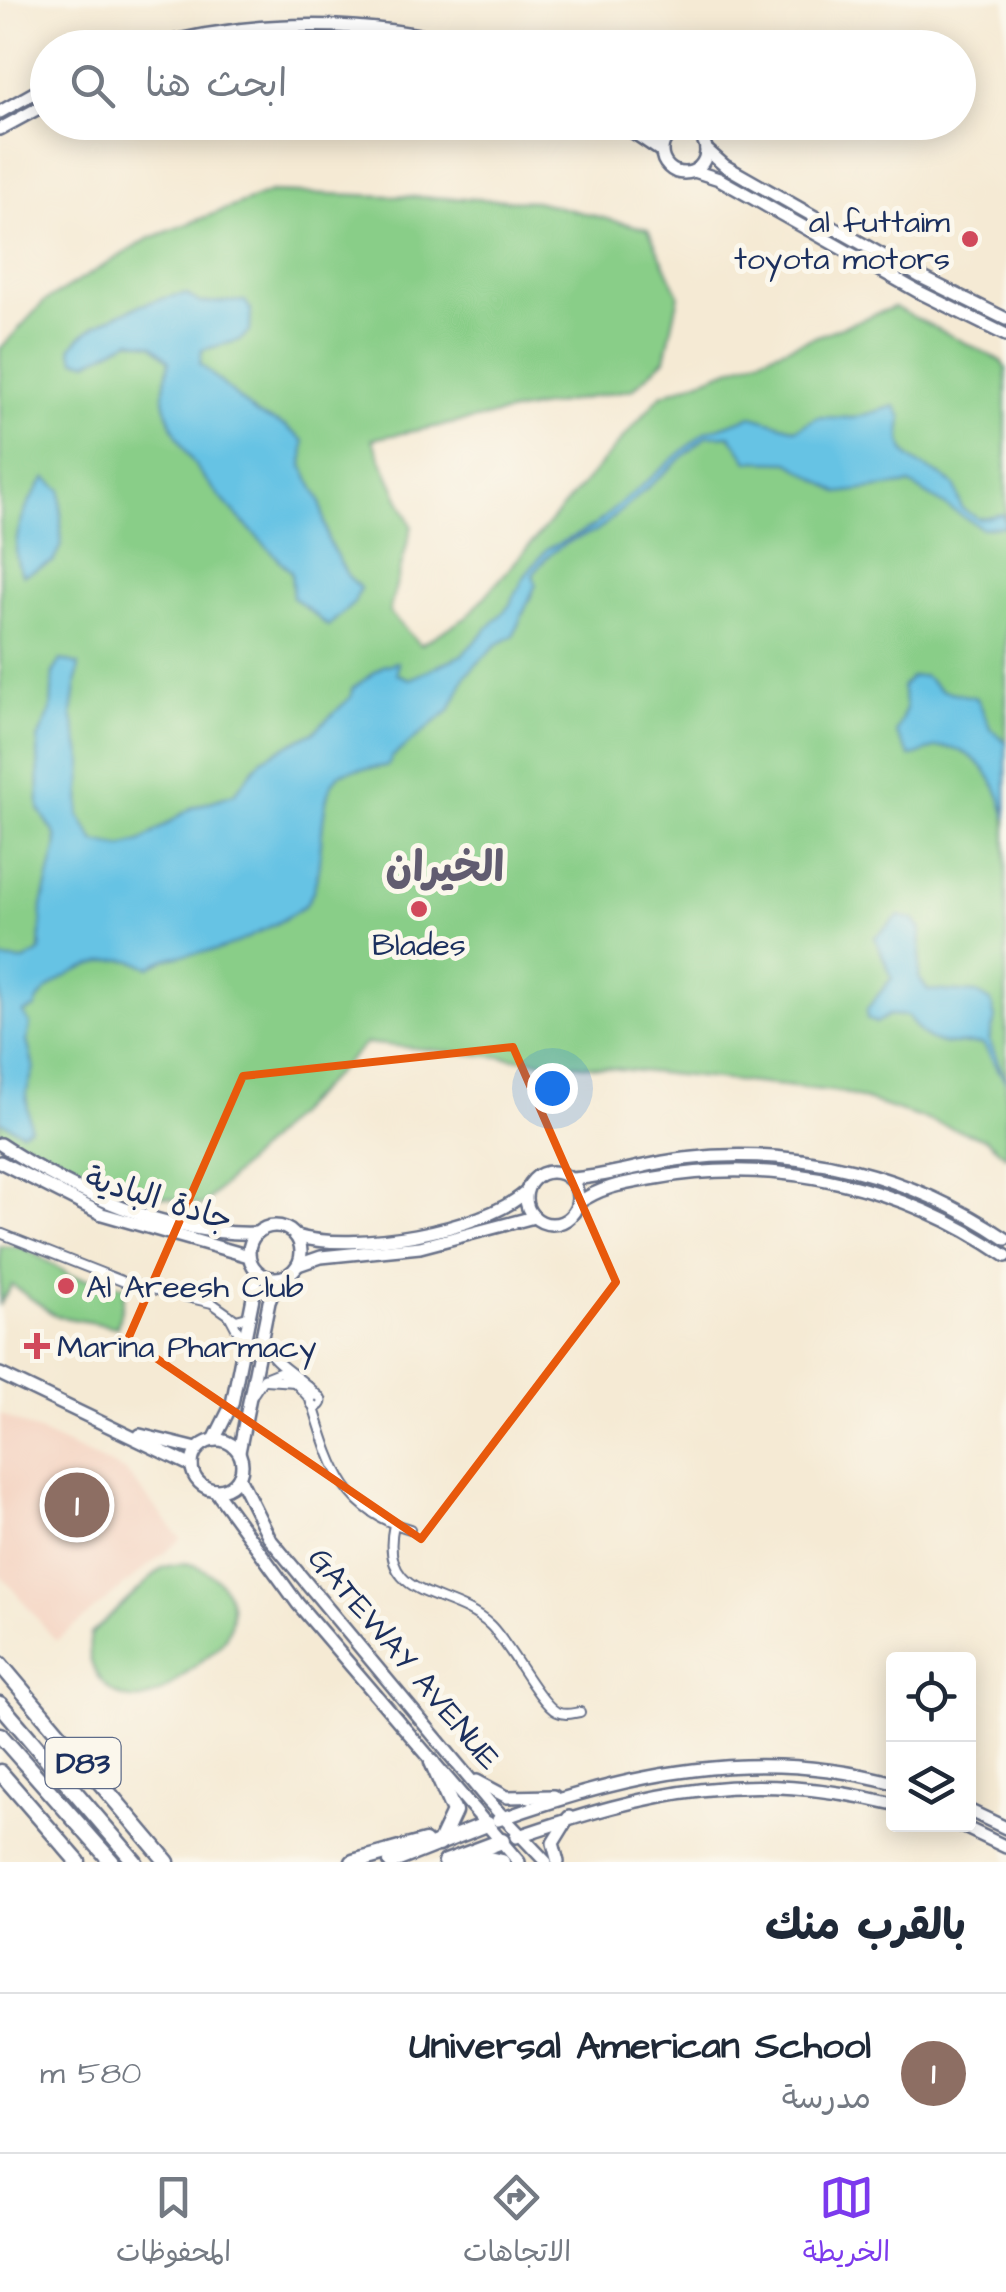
<!DOCTYPE html>
<html lang="ar">
<head>
<meta charset="utf-8">
<style>
	:root { --surface:#fff; --page:#f2f2f3; --text:#1f2937; --muted:#747a83; --line:#e0e1e3; --accent:#7c3aed }
	body { margin:0; font-family:"Architects Daughter","Playpen Sans Arabic",sans-serif; background:var(--page); color:var(--text); direction:rtl }
	.controls { position:absolute; right:30px; bottom:30px; display:grid; overflow:hidden; border-radius:10px; box-shadow:0 5px 25px #0003 }
	.controls button { width:90px; height:90px; display:grid; place-items:center; padding:0; border:0; border-bottom:2px solid var(--line); background:var(--surface); color:var(--text); font:50px sans-serif }
	.you { position:absolute; left:552px; top:1088px; width:35px; height:35px; margin:-25px; border:8px solid #fff; border-radius:50%; background:#1a73e8; box-shadow:0 0 0 15px #1a73e833 }
	.badge { display:grid; place-items:center; width:65px; height:65px; border-radius:50%; background:var(--accent); color:#fff; font-size:32px; font-weight:700 }
	.pin { position:absolute; translate:-50% -50%; border:5px solid #fff; box-shadow:0 2px 10px #0006 }
	.list { margin:0; padding:0; list-style:none }
	h2 { display:flex; justify-content:space-between; align-items:center; height:130px; margin:0; padding:0 40px; font-size:42px }
	h2 small { font-size:32px; font-weight:400; color:var(--muted) }
	.list li { display:grid; grid-template-columns:65px 1fr auto; gap:30px; align-items:center; box-sizing:border-box; height:160px; padding:0 40px; border-top:2px solid var(--line) }
	.list b { display:block; font-size:38px; white-space:nowrap }
	.list p { margin:0; font-size:32px; white-space:nowrap; color:var(--muted) }
	.list em { font-size:32px; font-style:normal; color:var(--muted) }
	.icon { flex:none; width:55px; height:55px; fill:none; stroke:currentColor; stroke-width:2; stroke-linecap:round; stroke-linejoin:round }
	.map { position:relative; flex:none; width:1006px; height:1862px; overflow:hidden; direction:ltr }
	.search { position:absolute; background:var(--surface); box-shadow:0 5px 25px #0003; left:30px; right:30px; top:30px; height:110px; display:flex; align-items:center; gap:25px; box-sizing:border-box; padding:0 35px; border-radius:55px; color:var(--muted); font-size:38px }
	.sheet { height:290px; background:var(--surface) }
	nav { display:flex; justify-content:space-around; align-items:center; box-sizing:border-box; height:140px; border-top:2px solid var(--line); background:var(--surface); font-size:28px; color:var(--muted) }
	nav a { display:grid; justify-items:center; gap:5px }
	nav .on { color:var(--accent) }
	.map>svg:first-child { display:block }
	.built { fill:#f4d3c1 }
	.green { fill:#89ce88; stroke:#527e73; stroke-width:2.5 }
	.water { fill:#66c3e4; stroke:#4079a1; stroke-width:2.5 }
	.lines { fill:none; stroke-linecap:round; stroke-linejoin:round }
	.street-casing { stroke:#677087; stroke-width:12 }
	.secondary-casing { stroke:#677087; stroke-width:16 }
	.highway-casing { stroke:#677087; stroke-width:19 }
	.street { stroke:#fff; stroke-width:8 }
	.secondary { stroke:#fff; stroke-width:11 }
	.highway { stroke:#fff; stroke-width:14 }
	.marked { fill:none; stroke:#e8590c; stroke-width:8; stroke-linejoin:round }
	.poi-dot { fill:#d1495b; stroke:#fbf7ec; stroke-width:4 }
	.labels { text-anchor:middle; stroke-width:10; stroke-linejoin:round; paint-order:stroke }
	.shield { fill:#fbf7ec; stroke:#5e6b89; stroke-width:2.5 }
	.shield-label { font-size:30px; font-weight:bold; fill:#1b2f5e }
	.poi-label { font-size:32px; fill:#1b2f5e; stroke:#fbf7ec; text-anchor:start }
	.street-label { font-size:32px; fill:#1b2f5e; stroke:#fbf7ec }
	.district-label { font-size:42px; font-weight:bold; fill:#615c70; stroke:#fbf7ec }
</style>
</head>
<body>
<div class="map">
<svg width="1006" height="1862" viewBox="0 0 1006 1862">
	<rect width="100%" height="100%" fill="#fbf7ec"/>
	<filter id="ink" filterUnits="userSpaceOnUse"><feTurbulence type="fractalNoise" baseFrequency=".01" numOctaves="2"/><feDisplacementMap in="SourceGraphic" scale="20" xChannelSelector="R" yChannelSelector="G"/><feConvolveMatrix kernelMatrix="1 2 1 2 8 2 1 2 1" color-interpolation-filters="sRGB"/></filter>
	<filter id="wash" filterUnits="userSpaceOnUse"><feTurbulence type="fractalNoise" baseFrequency=".0048" numOctaves="4" result="noise"/><feDisplacementMap in="SourceGraphic" scale="40" xChannelSelector="R" yChannelSelector="G"/><feGaussianBlur stdDeviation="2.25" result="paint"/><feColorMatrix in="noise" values="0 0 0 0 0 0 0 0 0 0 0 0 0 0 0 0 0 1.4 0 .05"/><feComposite in="paint" operator="in"/></filter>
	<g filter="url(#wash)">
		<rect width="100%" height="100%" fill="#f5ead4"/>
		<polygon class="built" points="0,1414 126,1472 181,1539 56,1641 0,1574"/>
		<g class="green">
			<polygon points="271,192 535,201 648,229 679,295 665,359 633,389 372,439 412,526 389,612 420,645 467,617 661,395 894,307 1001,361 1006,369 1006,1156 986,1139 841,1092 366,1043 202,1206 94,1180 11,1145 0,1135 0,349 44,302 148,239"/>
			<polygon points="0,1246 23,1247 70,1275 126,1287 117,1327 56,1316 12,1285 0,1304"/>
			<path d="M185,1563C220,1570 244,1602 225,1638C218,1650 202,1660 191,1669C165,1692 135,1716 104,1684C90,1670 87,1653 91,1634L163,1567Z"/>
		</g>
		<g class="water">
			<path d="M186,294L200,303L245,301L251,310L250,331L240,340L202,350L200,364L256,414L285,426L304,441L303,467L320,500L328,540L347,575L360,588L354,603L328,626L293,597L291,572C249,526 176,464 164,399C162,385 168,374 169,361L153,345L131,340L88,362L75,360L71,349C85,322 156,297 186,294Z"/>
			<path d="M895,406L902,417C894,469 922,458 955,486L962,509L979,519L1003,514L1006,526L982,528L910,484L839,493L789,462L748,461L730,435L707,436L596,532C570,538 547,552 533,575L536,584L513,636L496,645L466,675L450,710L392,757L388,765C374,770 355,767 342,773C312,790 330,878 305,905C294,916 232,947 217,950C192,955 173,953 150,967C142,965 134,960 126,960C98,957 43,981 35,1008L23,1013L30,1024L27,1041L34,1068L26,1094L30,1127L22,1132L0,1121V959L24,961L40,952L42,906L57,846L56,835L39,809L38,739L51,710L53,673L61,660L79,665L72,714L83,763L79,815L95,842L122,847L140,842L191,808L234,794L262,759L315,731L351,697L352,689L383,666L398,662L397,674L410,679L462,655L509,606L525,576L547,549L593,527L705,432L752,416L796,429L818,417L854,418Z"/>
			<path d="M46,478L61,490V545L53,562L23,575C5,546 26,501 46,478Z"/>
			<path d="M924,676L941,690L977,698L991,729L1006,742V818C998,784 980,748 940,747C929,747 922,756 910,756L896,733L906,708L902,687L911,677Z"/>
			<path d="M899,916L913,919L921,930L919,978L928,990L976,993L991,1001L995,1019L989,1040L1006,1082L983,1044C943,1042 930,1052 908,1016L889,1015L876,1023L867,1019V1009L892,978L875,937Z"/>
		</g>
	</g>
	<g filter="url(#ink)">
		<g class="lines">
			<defs>
				<g id="street">
					<polyline points="0,1233 127,1283 212,1303 236,1320 251,1316"/>
					<polyline points="229,1315 245,1345"/>
					<path d="M263,1340C271,1365 299,1374 317,1395"/>
					<polyline points="265,1380 295,1382"/>
					<polyline points="254,1393 264,1378 279,1372 290,1377 311,1400"/>
					<circle cx="316" cy="1401" r="5.5"/>
					<path d="M313,1405C332,1465 343,1511 410,1529"/>
					<path d="M394,1524C377,1603 449,1587 490,1625C509,1643 539,1703 557,1712C565,1716 573,1713 580,1712"/>
				</g>
				<g id="secondary">
					<path d="M146,48C255,18 368,18 477,48"/>
					<polyline points="211,48 306,39 410,48"/>
					<polyline points="0,112 48,85"/>
					<polyline points="618,122 661,151"/>
					<polyline points="648,122 671,132"/>
					<circle cx="684" cy="151" r="22"/>
					<polyline points="0,129 48,103"/>
					<polyline points="706,149 725,166 919,276 1006,319"/>
					<polyline points="694,171 719,179 917,291 1006,335"/>
					<path d="M0,1144C72,1192 168,1236 256,1233"/>
					<polyline points="0,1162 102,1214 249,1256"/>
					<circle cx="552" cy="1198" r="26"/>
					<path d="M570,1179C608,1177 646,1163 684,1159C797,1145 912,1175 1006,1239"/>
					<path d="M577,1204C601,1186 627,1183 656,1178C778,1156 904,1186 1006,1256"/>
					<circle cx="275" cy="1252" r="26"/>
					<path d="M296,1236C353,1253 482,1231 526,1192"/>
					<polyline points="298,1265 321,1257 420,1247 534,1217"/>
					<polyline points="0,1374 192,1466"/>
					<polyline points="140,1435 197,1449"/>
					<circle cx="217" cy="1465" r="25"/>
					<polyline points="214,1440 232,1404 258,1272"/>
					<polyline points="239,1452 269,1302 279,1278"/>
					<polyline points="239,1477 270,1539 489,1802 546,1862"/>
					<polyline points="215,1490 298,1604 519,1862"/>
					<polyline points="477,1781 507,1797 554,1796"/>
					<polyline points="968,1810 1006,1828"/>
					<path d="M498,1820C628,1773 757,1746 894,1783"/>
					<polyline points="958,1824 1006,1847"/>
					<path d="M516,1837C654,1790 747,1769 894,1804"/>
					<polyline points="558,1862 553,1843 569,1817"/>
				</g>
				<g id="highway">
					<polyline points="0,1664 167,1862"/>
					<polyline points="0,1704 135,1862"/>
					<polyline points="0,1735 112,1862"/>
					<polyline points="432,1762 454,1812 439,1844"/>
					<polyline points="0,1772 78,1862"/>
					<polyline points="353,1862 425,1842"/>
					<polyline points="391,1862 487,1824"/>
					<polyline points="446,1862 502,1841"/>
					<polyline points="464,1862 484,1858 502,1862"/>
				</g>
			</defs>
			<use href="#street" class="street-casing"/>
			<use href="#secondary" class="secondary-casing"/>
			<use href="#highway" class="highway-casing"/>
			<use href="#street" class="street"/>
			<use href="#secondary" class="secondary"/>
			<use href="#highway" class="highway"/>
		</g>
	</g>
	<path class="marked" d="M513,1047L616,1282L421,1539L128,1339L243,1076Z"/>
	<g class="poi-dot">
		<circle cx="970" cy="239" r="10"/>
		<circle cx="419" cy="909" r="10"/>
		<circle cx="66" cy="1286" r="10"/>
		<path d="M32 1331h10v10h10v10h-10v10h-10v-10h-10v-10h10z"/>
	</g>
	<g class="labels">
		<rect class="shield" x="45.5" y="1738" width="75" height="50" rx="8"/>
		<g class="shield-label">
			<text x="83" y="1773">D83</text>
		</g>
		<g class="poi-label">
			<text x="950" y="232" text-anchor="end">al futtaim<tspan x="950" dy="37">toyota motors</tspan></text>
			<text x="419" y="955" text-anchor="middle">Blades</text>
			<text x="86" y="1297">Al Areesh Club</text>
			<text x="57" y="1357">Marina Pharmacy</text>
		</g>
		<g class="street-label">
			<text transform="translate(159 1198) rotate(17)" y="11">جادة البادية</text>
			<text transform="translate(405 1658) rotate(50)" y="11">GATEWAY AVENUE</text>
		</g>
		<g class="district-label">
			<text x="445" y="881">الخيران</text>
		</g>
	</g>
</svg>
<div class="controls">
<button><svg class="icon" aria-label="locate" viewBox="0 0 24 24"><circle cx="12" cy="12" r="6"/><path d="M12 2v4M12 18v4M2 12h4M18 12h4"/></svg></button>
<button><svg class="icon" aria-label="layers" viewBox="0 0 24 24"><path d="M12 4l9 5-9 5-9-5zM3 14l9 5 9-5"/></svg></button>
</div>
<div class="you"></div>
<div class="pin badge" style="left:77px;top:1505px;background:#8d6e63">1</div>
<div class="search"><svg class="icon" aria-label="search" viewBox="0 0 24 24"><circle cx="10" cy="10" r="6"/><path d="M15 15l6 6"/></svg>ابحث هنا</div>
</div>
<section class="sheet">
<h2>بالقرب منك<small></small></h2>
<ul class="list">
<li><span class="badge" style="background:#8d6e63">1</span><div><b>Universal American School</b><p>مدرسة</p></div><em>580 m</em></li>
</ul>
</section>
<nav>
<a class="on"><svg class="icon" aria-label="map" viewBox="0 0 24 24"><path d="M3 6l6-2 6 2 6-2v14l-6 2-6-2-6 2zM9 4v14M15 6v14"/></svg>الخريطة</a>
<a><svg class="icon" aria-label="directions" viewBox="0 0 24 24"><path d="M12 3l9 9-9 9-9-9zM9 14v-3h6M13 9l2 2-2 2"/></svg>الاتجاهات</a>
<a><svg class="icon" aria-label="saved" viewBox="0 0 24 24"><path d="M7 4h10v16l-5-4-5 4z"/></svg>المحفوظات</a>
</nav>
</body>
</html>
